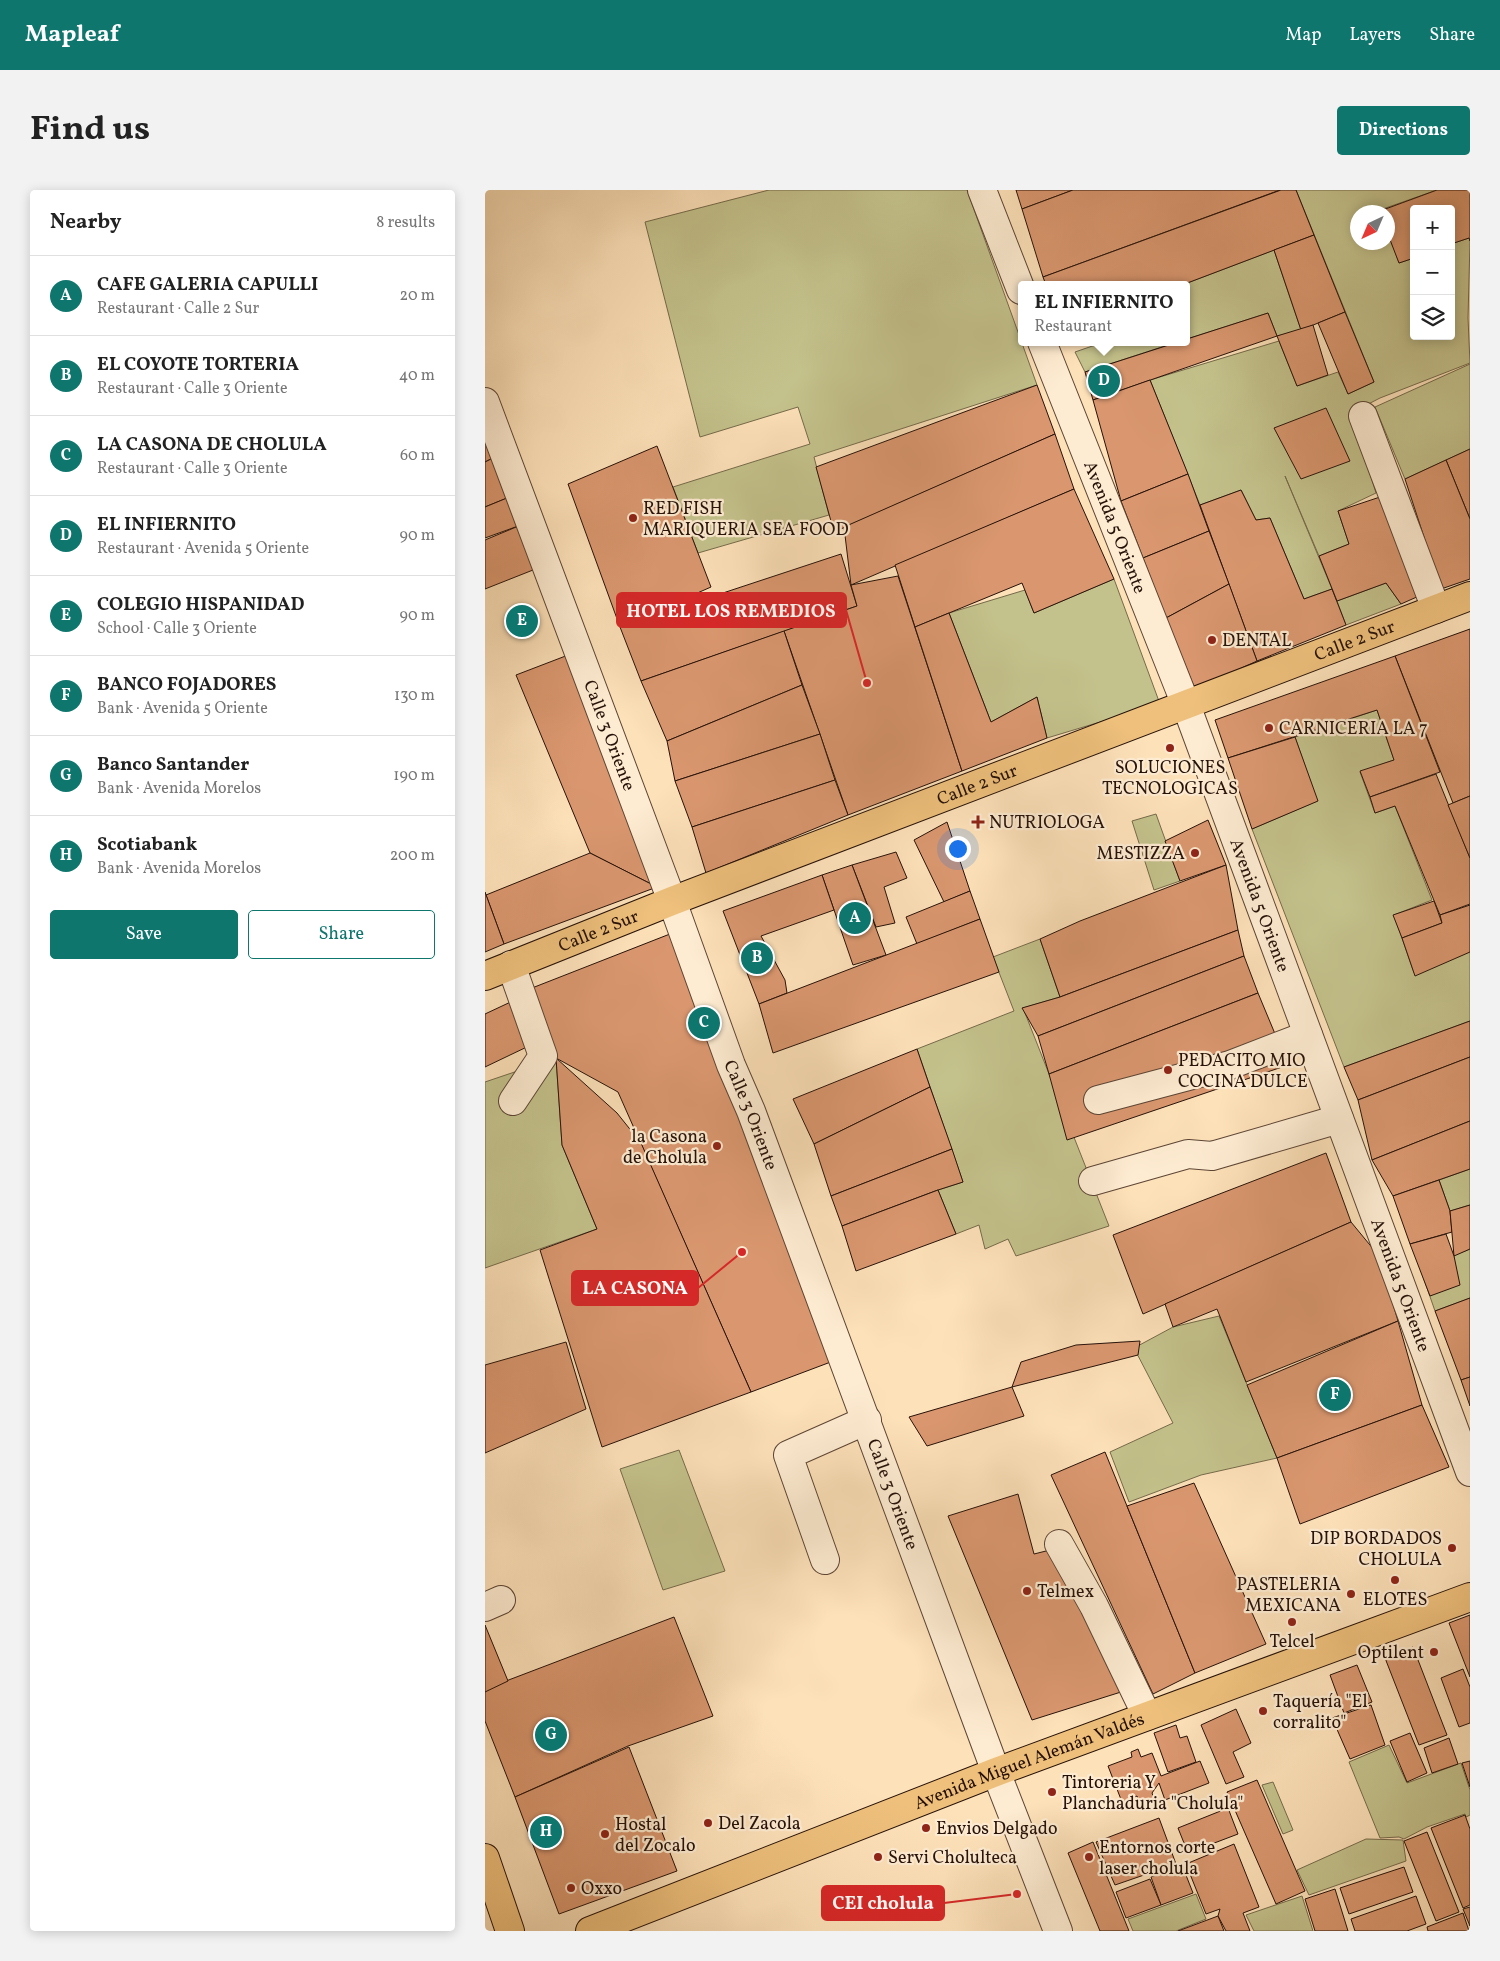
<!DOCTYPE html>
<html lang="en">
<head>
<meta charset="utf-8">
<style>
	:root { --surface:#fff; --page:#f2f2f2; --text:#222; --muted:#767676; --line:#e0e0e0; --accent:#0f766e }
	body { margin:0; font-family:Vollkorn,serif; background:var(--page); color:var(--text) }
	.controls { position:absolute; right:15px; top:15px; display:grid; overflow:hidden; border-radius:5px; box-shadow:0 2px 12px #0003 }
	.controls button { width:45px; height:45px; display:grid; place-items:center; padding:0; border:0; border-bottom:1px solid var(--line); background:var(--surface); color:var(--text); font:25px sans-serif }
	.compass { position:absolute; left:865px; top:15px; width:45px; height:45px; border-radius:50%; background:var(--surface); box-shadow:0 2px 12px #0003; rotate:224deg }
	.you { position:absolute; left:472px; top:658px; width:18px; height:18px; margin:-12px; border:4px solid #fff; border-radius:50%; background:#1a73e8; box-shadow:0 0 0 8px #1a73e833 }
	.badge { display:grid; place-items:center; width:32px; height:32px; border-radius:50%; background:var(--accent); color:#fff; font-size:16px; font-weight:700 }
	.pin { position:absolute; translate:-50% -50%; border:2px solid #fff; box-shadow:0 1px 5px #0006 }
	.popup { position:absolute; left:533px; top:91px; width:172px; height:65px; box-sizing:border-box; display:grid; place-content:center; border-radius:5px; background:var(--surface); filter:drop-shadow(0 1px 4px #0005); font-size:16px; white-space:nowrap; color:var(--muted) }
	.popup b { font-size:19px; color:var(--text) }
	.popup::after { content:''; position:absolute; left:50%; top:100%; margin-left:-10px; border:10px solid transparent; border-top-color:var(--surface) }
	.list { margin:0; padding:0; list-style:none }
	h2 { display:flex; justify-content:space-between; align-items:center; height:65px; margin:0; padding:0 20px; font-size:21px }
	h2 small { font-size:16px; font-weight:400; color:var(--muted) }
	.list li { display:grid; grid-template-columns:32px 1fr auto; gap:15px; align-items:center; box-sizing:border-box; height:80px; padding:0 20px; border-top:1px solid var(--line) }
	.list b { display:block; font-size:19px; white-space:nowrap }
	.list p { margin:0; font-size:16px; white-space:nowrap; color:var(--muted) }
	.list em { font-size:16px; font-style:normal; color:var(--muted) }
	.actions { display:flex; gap:10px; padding:15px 20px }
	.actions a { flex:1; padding:11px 0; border:1px solid var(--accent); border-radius:5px; text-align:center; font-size:18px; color:var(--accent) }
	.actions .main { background:var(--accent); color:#fff }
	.icon { flex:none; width:28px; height:28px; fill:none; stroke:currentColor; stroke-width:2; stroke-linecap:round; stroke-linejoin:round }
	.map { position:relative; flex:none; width:985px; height:1741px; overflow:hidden; border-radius:5px }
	header { display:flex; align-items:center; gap:30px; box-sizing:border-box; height:70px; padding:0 25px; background:var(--accent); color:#fff }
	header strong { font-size:24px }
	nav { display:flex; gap:28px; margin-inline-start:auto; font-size:18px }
	.intro { display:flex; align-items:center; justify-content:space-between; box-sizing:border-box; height:120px; padding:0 30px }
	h1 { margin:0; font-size:35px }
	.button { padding:12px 22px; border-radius:5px; background:var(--accent); color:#fff; font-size:18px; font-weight:700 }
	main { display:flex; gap:30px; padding:0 30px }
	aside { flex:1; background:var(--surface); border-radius:5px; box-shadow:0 2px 12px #0003 }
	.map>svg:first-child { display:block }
	.green { fill:#c4c28c; stroke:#756a4a }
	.building { fill:#da976f; stroke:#261109 }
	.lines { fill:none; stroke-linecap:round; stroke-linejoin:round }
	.minor-casing { stroke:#5c4535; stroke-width:30 }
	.major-casing { stroke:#261109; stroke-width:30 }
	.minor { stroke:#feecd2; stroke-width:28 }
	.major { stroke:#eec07c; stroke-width:28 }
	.poi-dot { fill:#8f2418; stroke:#feecd2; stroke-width:2 }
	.labels { text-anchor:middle; stroke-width:4.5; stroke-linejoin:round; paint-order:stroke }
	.poi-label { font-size:18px; fill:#261109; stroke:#feecd2; text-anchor:start }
	.street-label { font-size:18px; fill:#261109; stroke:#feecd2 }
	.leader { fill:none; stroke:#d62828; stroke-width:2 }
	.callout-dot { fill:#d62828; stroke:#feecd2; stroke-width:2 }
	.callout { fill:#d62828; stroke:#d62828; stroke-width:2 }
	.callout-label { font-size:19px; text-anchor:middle; font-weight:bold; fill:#fff }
</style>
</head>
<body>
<header>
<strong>Mapleaf</strong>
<nav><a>Map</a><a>Layers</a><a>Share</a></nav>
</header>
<div class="intro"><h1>Find us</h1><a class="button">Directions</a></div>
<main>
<aside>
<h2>Nearby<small>8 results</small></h2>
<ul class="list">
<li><span class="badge">A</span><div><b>CAFE GALERIA CAPULLI</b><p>Restaurant · Calle 2 Sur</p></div><em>20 m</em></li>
<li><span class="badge">B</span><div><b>EL COYOTE TORTERIA</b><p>Restaurant · Calle 3 Oriente</p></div><em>40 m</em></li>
<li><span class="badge">C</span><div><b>LA CASONA DE CHOLULA</b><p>Restaurant · Calle 3 Oriente</p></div><em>60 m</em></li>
<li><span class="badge">D</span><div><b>EL INFIERNITO</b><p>Restaurant · Avenida 5 Oriente</p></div><em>90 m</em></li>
<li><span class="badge">E</span><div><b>COLEGIO HISPANIDAD</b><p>School · Calle 3 Oriente</p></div><em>90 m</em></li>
<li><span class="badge">F</span><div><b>BANCO FOJADORES</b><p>Bank · Avenida 5 Oriente</p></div><em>130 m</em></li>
<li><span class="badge">G</span><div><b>Banco Santander</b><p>Bank · Avenida Morelos</p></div><em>190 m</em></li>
<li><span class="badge">H</span><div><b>Scotiabank</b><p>Bank · Avenida Morelos</p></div><em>200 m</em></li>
</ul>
<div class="actions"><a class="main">Save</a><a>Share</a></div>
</aside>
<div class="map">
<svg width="985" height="1741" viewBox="0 0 985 1741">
	<rect width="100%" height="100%" fill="#fde1b9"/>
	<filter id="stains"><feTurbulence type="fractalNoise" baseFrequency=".004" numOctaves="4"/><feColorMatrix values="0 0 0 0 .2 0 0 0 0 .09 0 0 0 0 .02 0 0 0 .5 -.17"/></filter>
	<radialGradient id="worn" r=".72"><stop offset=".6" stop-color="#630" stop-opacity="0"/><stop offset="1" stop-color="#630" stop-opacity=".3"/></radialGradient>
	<g class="green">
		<polygon points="284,0 482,0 552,195 329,267 344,325 213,363 188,297 325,254 313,217 215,247 160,32"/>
		<polygon points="811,0 952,0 895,20 896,22 872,22 872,52 902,52 903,42 914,73 929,68 929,146 966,146 966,54 984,48 985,51 983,128 985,173 895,208 866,223 891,303 853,321 864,354 834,366 800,286 847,399 819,409 785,328 771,330 756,300 715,315 665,190 794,151 812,196 853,182 863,204 889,192"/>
		<polygon points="789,60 816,140 792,146 783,123 702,149 702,95 697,95"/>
		<polygon points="619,152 692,152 600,182 590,162"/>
		<polygon points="985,174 985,259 920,289 890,217"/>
		<polygon points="629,389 675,514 562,548 552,507 506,532 464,423 540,400 549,423"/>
		<polygon points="901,393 916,414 861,435 852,411"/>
		<polygon points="892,520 909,570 875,582 890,623 910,616 947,710 909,725 929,783 985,760 985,831 859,877 767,639 832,611 810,547"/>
		<polygon points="671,624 695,691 669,700 647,631"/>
		<polygon points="555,749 575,807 538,818 624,1036 531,1066 523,1049 500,1059 494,1035 471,1044 453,1000 478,992 432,859 529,821 508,767"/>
		<polygon points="71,868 77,955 112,1039 0,1078 0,892"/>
		<polygon points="985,979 985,1015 965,1021 954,990"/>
		<polygon points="985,1059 985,1108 950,1121 935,1078"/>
		<polygon points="734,1126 792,1268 716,1285 644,1312 625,1262 688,1233 649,1158 688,1137"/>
		<polygon points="194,1260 240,1381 178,1400 135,1279"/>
		<polygon points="904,1555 922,1593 976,1573 985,1600 985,1625 981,1627 980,1624 942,1637 919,1649 914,1647 895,1648 864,1572"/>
		<polygon points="788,1592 808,1640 798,1644 777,1595"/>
		<polygon points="881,1649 918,1650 921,1671 824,1705 812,1680"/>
		<polygon points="711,1704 721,1729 691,1741 648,1741 643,1729"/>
		<polygon points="817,1706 828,1741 769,1741 761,1725"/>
	</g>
	<g class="building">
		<polygon points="531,0 588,0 537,19"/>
		<polygon points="588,0 795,0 558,87 537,19"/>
		<polygon points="796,0 811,0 829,45 697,95 561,95 558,87"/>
		<polygon points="952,0 985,0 985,51 984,48 966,54 966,19 929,19 929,68 914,73 902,42 902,22 895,21"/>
		<polygon points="829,45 860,122 816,140 789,60"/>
		<polygon points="860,122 889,192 863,204 833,133"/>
		<polygon points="783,123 792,146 608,210 600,182 693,152 702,152 702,149"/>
		<polygon points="828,135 843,185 812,196 792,146"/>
		<polygon points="665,190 703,284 636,311 608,210"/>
		<polygon points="552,195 570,244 349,342 331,277"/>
		<polygon points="841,218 865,271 816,289 789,238"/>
		<polygon points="0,244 8,268 0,272"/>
		<polygon points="570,244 589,299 366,395 359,337"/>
		<polygon points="172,256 226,397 135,437 83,294"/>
		<polygon points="985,259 985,329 961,270"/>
		<polygon points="8,268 22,308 0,317 0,272"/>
		<polygon points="961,270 985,329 985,389 956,399 920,289"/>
		<polygon points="703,284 724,341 658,368 636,311"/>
		<polygon points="589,299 629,389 549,423 537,393 430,437 410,375"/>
		<polygon points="756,300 771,330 785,328 819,409 847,399 861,435 772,471 715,315"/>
		<polygon points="895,307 934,406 916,414 901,393 852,411 834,366 864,354 853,321"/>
		<polygon points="22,308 36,335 0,348 0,317"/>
		<polygon points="36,335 48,380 0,399 0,350"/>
		<polygon points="724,341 744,394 681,428 658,368"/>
		<polygon points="356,364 372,416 156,491 135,437"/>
		<polygon points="413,386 477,581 363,625 299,441 372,416 366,395"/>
		<polygon points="744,394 772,471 710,499 681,428"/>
		<polygon points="464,423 506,532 552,507 562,548 477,581 430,437"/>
		<polygon points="985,439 985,606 968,613 910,466"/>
		<polygon points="299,441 317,495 182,551 156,491"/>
		<polygon points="91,462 172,697 105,663 31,485"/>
		<polygon points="910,466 955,582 885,607 875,581 909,570 892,520 743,568 730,530"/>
		<polygon points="317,495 335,544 190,591 182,551"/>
		<polygon points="335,544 350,590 207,637 190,591"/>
		<polygon points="810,547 833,611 767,639 743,568"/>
		<polygon points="951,584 985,668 985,714 955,725 910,616 890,623 885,607"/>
		<polygon points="350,590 363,625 221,683 207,637"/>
		<polygon points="985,606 985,668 963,615"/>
		<polygon points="723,630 741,675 695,691 680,651"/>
		<polygon points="462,632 485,701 459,712 429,650"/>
		<polygon points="411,662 422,688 399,697 410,733 391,737 367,675"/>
		<polygon points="105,663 172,697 19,754 1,705"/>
		<polygon points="367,675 401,765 368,775 337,685"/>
		<polygon points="741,675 753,740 575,807 555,749 595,731"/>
		<polygon points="337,685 349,720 276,746 300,790 302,803 274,814 238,721"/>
		<polygon points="485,701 495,729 432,754 421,727"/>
		<polygon points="0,702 19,754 0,762"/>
		<polygon points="949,711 957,733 917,748 908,725"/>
		<polygon points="985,715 985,762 930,786 917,748 957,733 955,725"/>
		<polygon points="495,729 514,782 288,863 274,814"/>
		<polygon points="753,740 759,766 553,846 537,818 575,807"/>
		<polygon points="190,742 351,1170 266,1202 133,902 71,868 47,798"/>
		<polygon points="759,766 773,803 564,884 553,846"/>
		<polygon points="773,803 803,875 582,950 564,884"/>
		<polygon points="32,809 46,855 0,877 0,824"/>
		<polygon points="985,831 985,867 873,910 859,877"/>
		<polygon points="432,859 445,897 329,954 308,909"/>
		<polygon points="985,867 985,931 887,970 873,910"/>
		<polygon points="71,868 132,923 156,953 266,1202 117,1257 55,1060 112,1039 77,955"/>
		<polygon points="445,897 467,959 346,1006 329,954"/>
		<polygon points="985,931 985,979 908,1006 887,970"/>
		<polygon points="467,959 478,992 453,1000 357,1036 346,1006"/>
		<polygon points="841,963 866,1032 658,1124 628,1045"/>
		<polygon points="954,990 965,1021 967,1042 925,1054 908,1006"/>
		<polygon points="453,1000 471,1044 371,1081 357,1036"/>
		<polygon points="985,1015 985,1059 969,1066 965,1021"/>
		<polygon points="866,1032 894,1066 913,1131 761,1192 732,1119 688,1137 680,1114"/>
		<polygon points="961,1044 969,1066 975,1095 945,1106 925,1054"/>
		<polygon points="985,1108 985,1187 976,1190 950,1121"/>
		<polygon points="913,1131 937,1215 792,1268 762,1195"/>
		<polygon points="655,1151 653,1165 527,1197 536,1172 591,1155"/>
		<polygon points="81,1152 101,1219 0,1263 0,1175"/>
		<polygon points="985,1187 985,1216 976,1190"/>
		<polygon points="527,1197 539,1226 442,1256 424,1227"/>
		<polygon points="937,1215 964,1277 815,1334 792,1268"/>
		<polygon points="620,1262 710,1483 668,1504 566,1285"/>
		<polygon points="709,1293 781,1454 710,1483 642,1316"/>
		<polygon points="533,1304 549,1364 573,1358 636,1502 547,1530 463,1326"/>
		<polygon points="985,1425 985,1487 964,1433"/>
		<polygon points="189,1427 228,1526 143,1556 30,1607 0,1531 0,1499"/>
		<polygon points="0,1435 23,1491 0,1502"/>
		<polygon points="928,1457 962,1545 934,1555 900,1468"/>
		<polygon points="872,1475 887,1512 859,1523 845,1485"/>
		<polygon points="978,1479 985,1497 985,1533 974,1537 956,1488"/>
		<polygon points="886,1515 900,1555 865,1569 847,1528"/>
		<polygon points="751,1519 766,1553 748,1562 759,1587 741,1594 716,1535"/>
		<polygon points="691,1535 695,1548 702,1546 711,1572 683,1582 669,1543"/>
		<polygon points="925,1543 942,1583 922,1592 905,1551"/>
		<polygon points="964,1548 973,1574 947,1583 939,1558"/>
		<polygon points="144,1557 192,1681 74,1724 30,1607"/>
		<polygon points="653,1559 656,1567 667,1563 676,1586 715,1571 724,1593 680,1610 674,1593 667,1603 670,1611 656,1617 652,1606 637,1612 623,1576 647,1567 646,1562"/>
		<polygon points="985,1571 985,1597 977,1573"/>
		<polygon points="772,1590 820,1701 791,1714 742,1602"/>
		<polygon points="743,1618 753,1644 703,1663 693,1638"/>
		<polygon points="980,1625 985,1639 985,1715 978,1718 946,1638"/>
		<polygon points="674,1628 691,1674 630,1695 611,1652"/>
		<polygon points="942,1642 974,1722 951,1731 919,1651"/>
		<polygon points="608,1652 644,1741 615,1741 583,1663"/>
		<polygon points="749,1654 774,1717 758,1723 765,1741 741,1741 733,1726 735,1719 721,1724 701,1674"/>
		<polygon points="697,1675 708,1703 676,1715 666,1687"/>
		<polygon points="919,1677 928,1702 864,1724 855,1698"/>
		<polygon points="665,1689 676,1715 641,1728 631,1702"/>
		<polygon points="850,1699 863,1741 830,1741 820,1709"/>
		<polygon points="931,1706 941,1734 922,1741 870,1741 866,1729"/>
		<polygon points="985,1717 985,1736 978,1719"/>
		<polygon points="978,1723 984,1741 943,1741 942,1737"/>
		<polygon points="733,1726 739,1741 693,1741"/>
	</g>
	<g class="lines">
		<defs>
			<g id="minor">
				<polyline points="497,0 536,100"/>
				<path id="s1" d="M557,152L701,515L985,1282"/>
				<path id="s2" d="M0,212L187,711L246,875L266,921L511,1582L573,1741"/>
				<polyline points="878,226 951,419"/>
				<polyline points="26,775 58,866 28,911"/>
				<polyline points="613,910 745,875 823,845"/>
				<polyline points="608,991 703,964 727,966 854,929"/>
				<polyline points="574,1354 609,1416 662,1526"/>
				<polyline points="340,1370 303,1265 382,1230"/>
				<polyline points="0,1417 16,1410"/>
			</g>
			<g id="major">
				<path id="s3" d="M0,786L187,711L985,406"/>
				<polyline points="0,1668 25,1741"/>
				<path id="s4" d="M105,1741L511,1582L985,1407"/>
			</g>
		</defs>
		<use href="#minor" class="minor-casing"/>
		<use href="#major" class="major-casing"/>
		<use href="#minor" class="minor"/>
		<use href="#major" class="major"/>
	</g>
	<g class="poi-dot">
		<circle cx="148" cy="328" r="5"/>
		<circle cx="727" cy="450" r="5"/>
		<circle cx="784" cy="538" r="5"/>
		<circle cx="685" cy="558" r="5"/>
		<path d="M490.5 624.5h5v5h5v5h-5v5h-5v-5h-5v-5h5z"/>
		<circle cx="710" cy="663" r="5"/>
		<circle cx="683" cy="880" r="5"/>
		<circle cx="232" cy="956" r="5"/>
		<circle cx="967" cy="1358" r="5"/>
		<circle cx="910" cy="1390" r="5"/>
		<circle cx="542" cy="1401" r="5"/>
		<circle cx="866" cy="1404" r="5"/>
		<circle cx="807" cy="1432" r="5"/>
		<circle cx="949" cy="1462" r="5"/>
		<circle cx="778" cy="1521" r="5"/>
		<circle cx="567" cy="1602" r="5"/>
		<circle cx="223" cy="1633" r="5"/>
		<circle cx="441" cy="1638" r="5"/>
		<circle cx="120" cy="1644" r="5"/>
		<circle cx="393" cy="1667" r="5"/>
		<circle cx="604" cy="1667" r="5"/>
		<circle cx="86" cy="1698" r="5"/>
	</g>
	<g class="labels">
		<g class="poi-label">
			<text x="158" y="324">RED FISH<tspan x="158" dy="21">MARIQUERIA SEA FOOD</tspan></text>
			<text x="737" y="456">DENTAL</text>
			<text x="794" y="544">CARNICERIA LA 7</text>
			<text x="685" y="583" text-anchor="middle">SOLUCIONES<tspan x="685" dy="21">TECNOLOGICAS</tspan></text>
			<text x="504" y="638">NUTRIOLOGA</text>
			<text x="700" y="669" text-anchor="end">MESTIZZA</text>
			<text x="693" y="876">PEDACITO MIO<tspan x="693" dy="21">COCINA DULCE</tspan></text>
			<text x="222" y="952" text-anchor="end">la Casona<tspan x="222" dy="21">de Cholula</tspan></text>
			<text x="957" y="1354" text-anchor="end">DIP BORDADOS<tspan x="957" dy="21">CHOLULA</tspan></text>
			<text x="856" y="1400" text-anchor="end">PASTELERIA<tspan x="856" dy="21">MEXICANA</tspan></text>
			<text x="552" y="1407">Telmex</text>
			<text x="910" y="1415" text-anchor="middle">ELOTES</text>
			<text x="807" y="1457" text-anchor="middle">Telcel</text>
			<text x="939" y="1468" text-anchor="end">Optilent</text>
			<text x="788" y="1517">Taquería "El<tspan x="788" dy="21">corralito"</tspan></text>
			<text x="577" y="1598">Tintoreria Y<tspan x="577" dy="21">Planchaduria "Cholula"</tspan></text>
			<text x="233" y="1639">Del Zacola</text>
			<text x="130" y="1640">Hostal<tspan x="130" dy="21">del Zocalo</tspan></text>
			<text x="451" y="1644">Envios Delgado</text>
			<text x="614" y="1663">Entornos corte<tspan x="614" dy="21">laser cholula</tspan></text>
			<text x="403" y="1673">Servi Cholulteca</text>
			<text x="96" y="1704">Oxxo</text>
		</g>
		<g class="street-label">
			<text dy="6" stroke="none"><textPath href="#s1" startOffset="199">Avenida 5 Oriente</textPath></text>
			<text dy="6" stroke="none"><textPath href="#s3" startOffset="932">Calle 2 Sur</textPath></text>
			<text dy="6" stroke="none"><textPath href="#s2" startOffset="356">Calle 3 Oriente</textPath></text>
			<text dy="6" stroke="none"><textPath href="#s3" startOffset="528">Calle 2 Sur</textPath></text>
			<text dy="6" stroke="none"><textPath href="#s1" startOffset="604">Avenida 5 Oriente</textPath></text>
			<text dy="6" stroke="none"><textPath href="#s3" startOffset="122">Calle 2 Sur</textPath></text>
			<text dy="6" stroke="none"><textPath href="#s2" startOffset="761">Calle 3 Oriente</textPath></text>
			<text dy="6" stroke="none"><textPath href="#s1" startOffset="1009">Avenida 5 Oriente</textPath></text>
			<text dy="6" stroke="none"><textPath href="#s2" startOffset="1166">Calle 3 Oriente</textPath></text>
			<text dy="6" stroke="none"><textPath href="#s4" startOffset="471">Avenida Miguel Alemán Valdés</textPath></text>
		</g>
	</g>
	<path class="leader" d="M382 493L361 420M257 1062L213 1098M532 1704L459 1713"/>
	<g class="callout-dot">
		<circle cx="382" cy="493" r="5"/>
		<circle cx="257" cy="1062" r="5"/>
		<circle cx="532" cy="1704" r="5"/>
	</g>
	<g class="callout">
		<rect x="132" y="403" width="229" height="34" rx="5"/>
		<rect x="87" y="1081" width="126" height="34" rx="5"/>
		<rect x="337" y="1696" width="122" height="34" rx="5"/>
	</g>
	<g class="callout-label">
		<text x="246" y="427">HOTEL LOS REMEDIOS</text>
		<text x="150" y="1104">LA CASONA</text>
		<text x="398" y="1719">CEI cholula</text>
	</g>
	<rect width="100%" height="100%" filter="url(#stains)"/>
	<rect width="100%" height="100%" fill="url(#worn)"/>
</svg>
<div class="controls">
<button>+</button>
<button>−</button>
<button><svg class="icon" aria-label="layers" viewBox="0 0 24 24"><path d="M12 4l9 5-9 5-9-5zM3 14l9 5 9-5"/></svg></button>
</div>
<svg class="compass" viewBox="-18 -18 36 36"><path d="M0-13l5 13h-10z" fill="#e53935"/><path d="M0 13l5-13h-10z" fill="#767676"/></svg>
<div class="you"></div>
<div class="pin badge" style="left:370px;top:728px">A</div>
<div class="pin badge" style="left:272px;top:768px">B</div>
<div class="pin badge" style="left:219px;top:833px">C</div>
<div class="pin badge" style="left:619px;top:191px">D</div>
<div class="popup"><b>EL INFIERNITO</b>Restaurant</div>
<div class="pin badge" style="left:37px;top:431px">E</div>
<div class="pin badge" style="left:850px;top:1205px">F</div>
<div class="pin badge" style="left:66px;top:1545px">G</div>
<div class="pin badge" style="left:61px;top:1642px">H</div>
</div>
</main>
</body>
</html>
